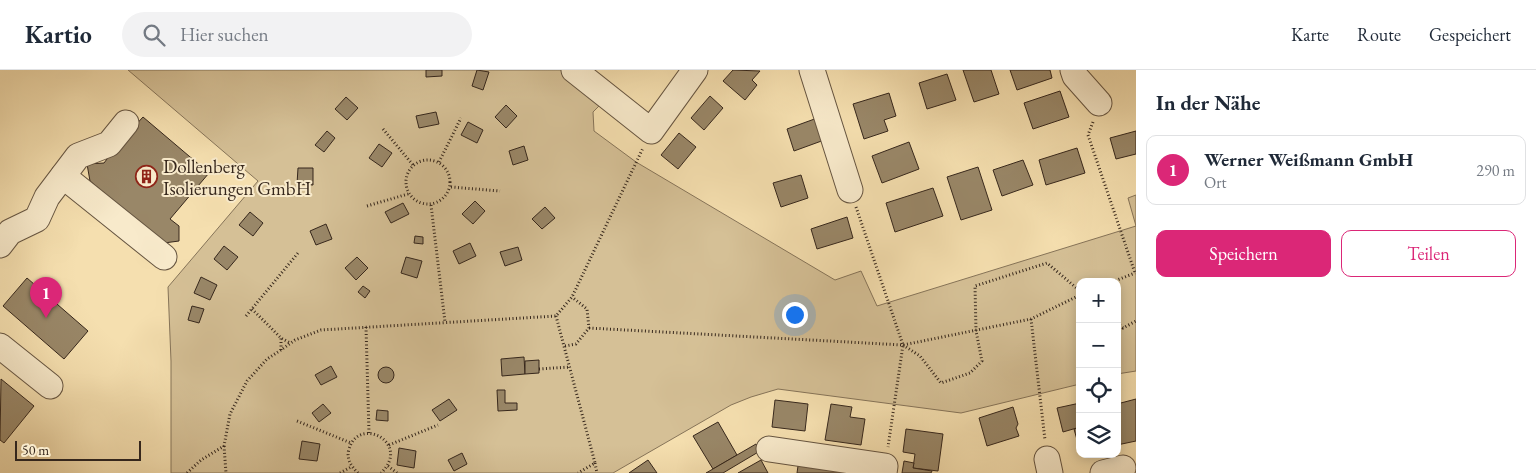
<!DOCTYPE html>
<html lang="de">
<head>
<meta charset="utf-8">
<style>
	:root { --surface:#fff; --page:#f2f2f3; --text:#1f2937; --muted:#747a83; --line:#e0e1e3; --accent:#db2777 }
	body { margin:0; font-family:"EB Garamond",serif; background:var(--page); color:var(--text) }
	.controls { position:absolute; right:15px; bottom:15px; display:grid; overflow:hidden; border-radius:10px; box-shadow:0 2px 12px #0003 }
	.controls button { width:45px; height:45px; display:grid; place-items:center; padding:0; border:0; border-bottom:1px solid var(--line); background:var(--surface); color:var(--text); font:25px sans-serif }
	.scale { position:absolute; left:15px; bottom:12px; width:126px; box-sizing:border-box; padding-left:5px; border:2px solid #36271c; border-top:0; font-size:14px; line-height:18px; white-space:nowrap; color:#36271c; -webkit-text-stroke:4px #f8eacb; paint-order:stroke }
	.you { position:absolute; left:794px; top:244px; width:18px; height:18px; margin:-12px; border:4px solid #fff; border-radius:50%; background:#1a73e8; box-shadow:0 0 0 8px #1a73e833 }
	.badge { display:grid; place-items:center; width:32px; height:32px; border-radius:50%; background:var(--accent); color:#fff; font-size:16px; font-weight:700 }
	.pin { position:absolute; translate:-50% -41px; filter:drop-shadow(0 1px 2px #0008) }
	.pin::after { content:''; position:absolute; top:26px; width:18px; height:15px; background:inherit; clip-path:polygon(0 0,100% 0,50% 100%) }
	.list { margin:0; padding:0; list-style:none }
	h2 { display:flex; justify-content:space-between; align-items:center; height:65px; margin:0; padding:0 20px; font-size:21px }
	h2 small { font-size:16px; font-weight:400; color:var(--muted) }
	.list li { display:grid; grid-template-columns:32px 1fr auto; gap:15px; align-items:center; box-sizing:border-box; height:70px; margin:0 10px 10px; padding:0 10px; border:1px solid var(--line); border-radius:10px }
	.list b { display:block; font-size:19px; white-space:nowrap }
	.list p { margin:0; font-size:16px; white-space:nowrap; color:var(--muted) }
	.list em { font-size:16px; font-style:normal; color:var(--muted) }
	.actions { display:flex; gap:10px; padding:15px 20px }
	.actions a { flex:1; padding:11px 0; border:1px solid var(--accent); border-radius:10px; text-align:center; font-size:18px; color:var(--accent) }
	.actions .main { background:var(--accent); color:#fff }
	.icon { flex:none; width:28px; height:28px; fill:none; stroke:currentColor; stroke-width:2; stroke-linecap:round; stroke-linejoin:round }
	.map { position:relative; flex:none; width:1136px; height:403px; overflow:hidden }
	header { display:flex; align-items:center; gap:30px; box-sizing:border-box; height:70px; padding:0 25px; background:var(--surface); border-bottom:1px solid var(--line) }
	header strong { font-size:24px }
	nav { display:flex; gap:28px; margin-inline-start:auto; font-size:18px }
	.search { width:350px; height:45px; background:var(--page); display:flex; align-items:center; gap:12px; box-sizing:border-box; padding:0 18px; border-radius:28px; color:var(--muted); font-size:19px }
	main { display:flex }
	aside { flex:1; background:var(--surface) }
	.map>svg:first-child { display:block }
	.green { fill:#d5c096; stroke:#867459 }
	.building { fill:#998768; stroke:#36271c }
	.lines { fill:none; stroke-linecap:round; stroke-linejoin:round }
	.minor-casing { stroke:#665541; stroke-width:27 }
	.path { stroke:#36271c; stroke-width:3; stroke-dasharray:1 2.5; stroke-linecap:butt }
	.minor { stroke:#f8eacb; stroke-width:25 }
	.labels { text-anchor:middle; stroke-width:4; stroke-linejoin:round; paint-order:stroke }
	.poi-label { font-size:19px; fill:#36271c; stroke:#f8eacb; text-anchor:start }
</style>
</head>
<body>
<header>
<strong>Kartio</strong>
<div class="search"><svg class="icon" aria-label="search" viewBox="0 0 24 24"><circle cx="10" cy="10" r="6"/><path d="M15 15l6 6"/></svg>Hier suchen</div>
<nav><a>Karte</a><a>Route</a><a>Gespeichert</a></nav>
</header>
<main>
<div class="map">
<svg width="1136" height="403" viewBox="0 0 1136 403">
	<rect width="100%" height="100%" fill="#f5dfaf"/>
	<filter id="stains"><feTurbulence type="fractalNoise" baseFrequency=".004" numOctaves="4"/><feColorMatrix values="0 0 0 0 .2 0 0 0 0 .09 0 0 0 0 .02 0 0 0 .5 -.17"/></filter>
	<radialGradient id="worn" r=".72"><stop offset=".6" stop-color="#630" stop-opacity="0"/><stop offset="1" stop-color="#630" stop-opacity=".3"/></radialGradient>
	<polygon class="green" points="128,0 574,0 608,27 593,42 594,61 636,92 835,210 861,201 877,236 1136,156 1128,128 1136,125 1136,301 1117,304 1117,212 1080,212 1080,314 961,343 778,319 751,327 731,335 613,403 171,403 171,291 168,217 258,111"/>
	<g class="building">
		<polygon points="426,0 442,0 442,6 426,7"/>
		<polygon points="477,0 489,2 483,20 472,16"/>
		<polygon points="733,0 760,1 752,10 757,15 745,30 723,11"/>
		<polygon points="963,0 991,0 999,24 974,32"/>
		<polygon points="1010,0 1050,0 1052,8 1017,20"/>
		<polygon points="947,4 956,30 927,39 919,13"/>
		<polygon points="1060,21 1069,47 1033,59 1024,33"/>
		<polygon points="889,23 896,46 884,50 888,61 864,69 853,34"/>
		<polygon points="710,26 723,38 704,60 691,48"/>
		<polygon points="346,27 358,38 347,50 335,39"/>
		<polygon points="506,35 517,46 506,58 495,47"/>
		<polygon points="436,42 439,54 419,58 416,46"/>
		<polygon points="143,47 209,103 170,149 179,156 179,171 164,173 90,111 87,94 104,93 119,73"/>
		<polygon points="820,47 827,69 794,81 787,59"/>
		<polygon points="468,52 483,60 477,73 461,65"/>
		<polygon points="327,61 335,68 324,82 315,75"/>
		<polygon points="1136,61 1136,84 1116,89 1110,68"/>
		<polygon points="679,63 696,77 678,99 661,85"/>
		<polygon points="909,72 919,99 882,113 872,86"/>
		<polygon points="379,74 392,83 382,97 369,88"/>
		<polygon points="524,76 528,90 513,95 509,81"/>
		<polygon points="1077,78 1085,103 1046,115 1039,90"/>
		<polygon points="1023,90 1033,115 1002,126 993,100"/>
		<polygon points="978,97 992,140 961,150 947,107"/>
		<polygon points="298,98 313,98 313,115 297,114"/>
		<polygon points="801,105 808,128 781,137 773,113"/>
		<polygon points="933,118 943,146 895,162 886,133"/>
		<polygon points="475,131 485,141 473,154 462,144"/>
		<polygon points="403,133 409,144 391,153 385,142"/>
		<polygon points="545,137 555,148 542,159 532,149"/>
		<polygon points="250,142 263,153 253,166 239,155"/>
		<polygon points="847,147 853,168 817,179 811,159"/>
		<polygon points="326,154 332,169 316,175 310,161"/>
		<polygon points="415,166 423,167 423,174 414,173"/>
		<polygon points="470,173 476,186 459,194 453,181"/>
		<polygon points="224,176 238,187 227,200 214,189"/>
		<polygon points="518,177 522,190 505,196 500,182"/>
		<polygon points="357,187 368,198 356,210 345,198"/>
		<polygon points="406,187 422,191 417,208 401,203"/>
		<polygon points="201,207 217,215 210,230 194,223"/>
		<polygon points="27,208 88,261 64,289 3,236"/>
		<polygon points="363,216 370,221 365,228 358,222"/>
		<polygon points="192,236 204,239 199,253 188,250"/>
		<polygon points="524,287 525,304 502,306 501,289"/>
		<polygon points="539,290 539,303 525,304 525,291"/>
		<polygon points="331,296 337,307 321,315 315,305"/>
		<circle cx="386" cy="305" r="8"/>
		<polygon points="1,309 34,336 4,373 0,370"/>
		<polygon points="497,320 505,320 505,333 517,333 517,340 498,341"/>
		<polygon points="449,329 457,340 440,351 432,340"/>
		<polygon points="1136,329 1136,371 1117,375 1117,334"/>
		<polygon points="775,330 808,334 805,361 772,357"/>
		<polygon points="1080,333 1080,357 1063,362 1057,338"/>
		<polygon points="323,334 331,343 319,352 312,343"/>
		<polygon points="831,334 852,337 850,347 865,349 861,375 825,370"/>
		<polygon points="1013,337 1018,354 1016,358 1019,366 987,376 979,348"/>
		<polygon points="377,340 388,341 388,351 376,350"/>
		<polygon points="718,352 737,385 713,399 693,366"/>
		<polygon points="1080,357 1080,377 1079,377 1074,359"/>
		<polygon points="906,359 943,364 938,401 913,398 915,384 903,382"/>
		<polygon points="302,371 320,374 317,391 299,389"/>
		<polygon points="756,374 760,381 723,403 706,403"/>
		<polygon points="399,378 416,381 414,398 397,395"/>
		<polygon points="462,383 467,394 454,401 448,390"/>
		<polygon points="799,389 841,401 840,403 797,403"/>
		<polygon points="648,390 657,403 629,403"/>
		<polygon points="761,390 768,403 738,403"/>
		<polygon points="904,391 914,393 913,398 932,401 931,403 902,403"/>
	</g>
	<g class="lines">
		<defs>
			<g id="minor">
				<polyline points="574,0 651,61 695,0"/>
				<polyline points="812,0 850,120"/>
				<polyline points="1073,0 1075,6 1099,33"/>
				<polyline points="63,106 164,187"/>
				<polyline points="0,175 10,162 37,149 47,127 78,86 109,74 126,53"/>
				<polyline points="0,276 50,316"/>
				<polyline points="769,379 885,396 884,403"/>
				<polyline points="1047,389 1050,403"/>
				<polyline points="1103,403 1123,398"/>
			</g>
		</defs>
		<use href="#minor" class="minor-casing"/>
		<g class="path">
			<polyline points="1093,52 1088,65 1135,203"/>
			<polyline points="383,59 413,95"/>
			<circle cx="428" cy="112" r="22"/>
			<polyline points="439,92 461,48"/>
			<polyline points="451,117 500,121"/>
			<polyline points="431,135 445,252"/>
			<polyline points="367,136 408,124"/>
			<polyline points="856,137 903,275 888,377"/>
			<polyline points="1112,212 1135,203"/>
			<polyline points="252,239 281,268 290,273"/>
			<polyline points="246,246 298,183"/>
			<polyline points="556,246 595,393 578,403"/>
			<polyline points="1031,249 1045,370"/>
			<polyline points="1117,253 1123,258 1136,251"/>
			<polyline points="366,257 369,363"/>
			<polyline points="589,258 903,275 1031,249 1080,225"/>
			<polyline points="903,275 920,286 941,313 970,303 982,291 976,261 975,216 1047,193 1080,221"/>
			<polyline points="565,276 576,274 589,258 587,239 572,227"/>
			<polyline points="281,280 281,268"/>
			<polyline points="539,299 570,297"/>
			<polyline points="297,351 351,373"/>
			<polyline points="389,375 438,355"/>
			<polyline points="224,376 226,403"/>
			<polyline points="595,393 597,403"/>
			<polyline points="388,396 397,403"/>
			<polyline points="187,403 201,390 224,376 230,344 247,311 267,289 281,280 295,270 321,260 556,246 572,227 643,78"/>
			<polyline points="340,403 351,397"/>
			<path d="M358,403C351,396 346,389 349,379C359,345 412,373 381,403"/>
		</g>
		<use href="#minor" class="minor"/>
	</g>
	<defs>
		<symbol id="building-ring" viewBox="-11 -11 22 22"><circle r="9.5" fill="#f8eacb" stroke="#8f2418" stroke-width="1.5"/><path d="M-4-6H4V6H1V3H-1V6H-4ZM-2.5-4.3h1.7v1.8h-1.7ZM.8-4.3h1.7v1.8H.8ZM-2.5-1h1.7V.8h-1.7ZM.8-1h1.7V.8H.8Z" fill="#8f2418"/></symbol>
	</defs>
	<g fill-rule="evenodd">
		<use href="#building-ring" x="134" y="94" width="25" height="25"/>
	</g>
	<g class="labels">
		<g class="poi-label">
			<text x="163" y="103">Dollenberg<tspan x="163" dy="22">Isolierungen GmbH</tspan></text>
		</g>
	</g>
	<rect width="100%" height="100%" filter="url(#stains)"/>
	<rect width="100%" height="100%" fill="url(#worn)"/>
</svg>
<div class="controls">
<button>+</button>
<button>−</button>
<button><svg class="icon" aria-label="locate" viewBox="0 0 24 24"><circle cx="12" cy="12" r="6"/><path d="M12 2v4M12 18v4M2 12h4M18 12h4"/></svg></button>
<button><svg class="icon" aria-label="layers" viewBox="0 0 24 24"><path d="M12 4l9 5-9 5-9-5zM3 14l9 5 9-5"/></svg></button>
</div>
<div class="scale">50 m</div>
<div class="you"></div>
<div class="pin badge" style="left:46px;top:248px">1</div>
</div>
<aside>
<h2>In der Nähe<small></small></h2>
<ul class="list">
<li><span class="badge">1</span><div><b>Werner Weißmann GmbH</b><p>Ort</p></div><em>290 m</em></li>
</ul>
<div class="actions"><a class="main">Speichern</a><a>Teilen</a></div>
</aside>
</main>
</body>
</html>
